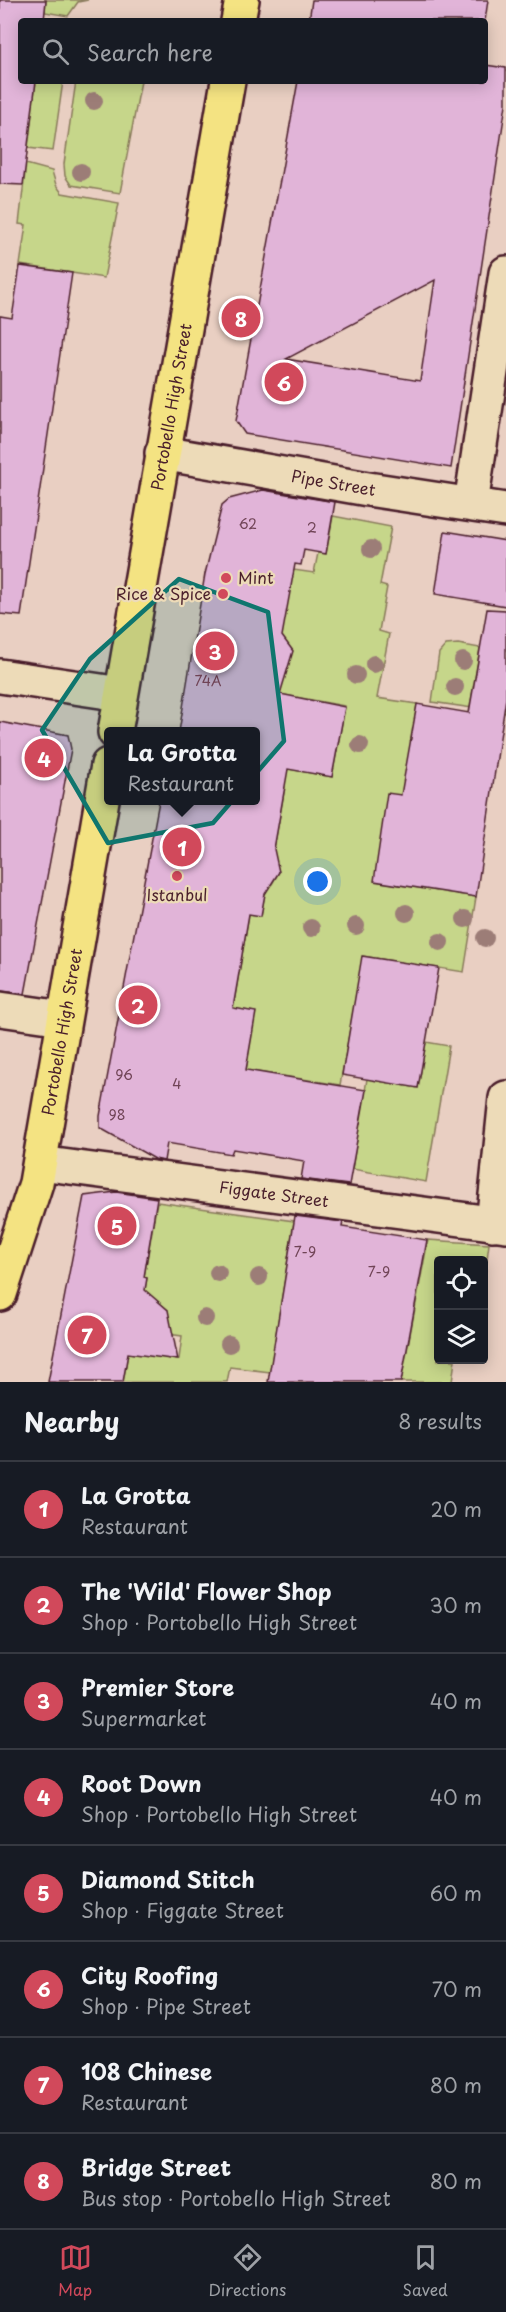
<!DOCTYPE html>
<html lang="en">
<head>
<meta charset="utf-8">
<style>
	:root { --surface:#171b24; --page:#20242c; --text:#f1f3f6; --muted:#9ea1a6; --line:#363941; --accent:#d1495b }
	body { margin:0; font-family:"Playpen Sans",sans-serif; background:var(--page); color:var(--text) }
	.controls { position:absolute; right:18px; bottom:18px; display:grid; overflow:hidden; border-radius:6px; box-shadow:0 3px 15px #0003 }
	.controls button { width:54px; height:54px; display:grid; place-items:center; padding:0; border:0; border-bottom:2px solid var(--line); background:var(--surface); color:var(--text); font:30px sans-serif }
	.you { position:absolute; left:318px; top:882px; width:21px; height:21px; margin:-15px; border:4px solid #fff; border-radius:50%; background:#1a73e8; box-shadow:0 0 0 9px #1a73e833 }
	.badge { display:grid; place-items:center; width:39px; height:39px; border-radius:50%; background:var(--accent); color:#fff; font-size:20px; font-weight:700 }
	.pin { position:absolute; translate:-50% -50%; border:3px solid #fff; box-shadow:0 2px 6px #0006 }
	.popup { position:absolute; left:104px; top:727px; width:156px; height:78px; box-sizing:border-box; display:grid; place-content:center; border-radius:6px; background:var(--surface); filter:drop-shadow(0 2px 4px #0005); font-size:20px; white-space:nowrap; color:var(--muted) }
	.popup b { font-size:22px; color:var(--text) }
	.popup::after { content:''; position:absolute; left:50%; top:100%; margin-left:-12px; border:12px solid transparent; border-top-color:var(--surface) }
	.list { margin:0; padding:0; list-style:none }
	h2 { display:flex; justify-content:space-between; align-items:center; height:78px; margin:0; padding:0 24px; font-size:26px }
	h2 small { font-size:20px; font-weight:400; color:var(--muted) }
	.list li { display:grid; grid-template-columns:39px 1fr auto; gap:18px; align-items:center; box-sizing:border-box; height:96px; padding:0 24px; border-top:2px solid var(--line) }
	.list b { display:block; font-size:22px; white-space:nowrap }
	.list p { margin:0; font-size:20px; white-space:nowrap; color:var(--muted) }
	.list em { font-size:20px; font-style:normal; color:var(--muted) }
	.icon { flex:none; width:33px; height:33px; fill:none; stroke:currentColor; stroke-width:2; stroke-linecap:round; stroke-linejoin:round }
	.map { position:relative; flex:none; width:506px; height:1382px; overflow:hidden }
	.search { position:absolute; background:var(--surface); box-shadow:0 3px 15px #0003; left:18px; right:18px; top:18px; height:66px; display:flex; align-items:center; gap:15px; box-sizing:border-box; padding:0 21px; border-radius:6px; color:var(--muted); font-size:22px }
	.sheet { height:846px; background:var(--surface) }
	nav { display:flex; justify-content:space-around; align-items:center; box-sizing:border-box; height:84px; border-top:2px solid var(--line); background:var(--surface); font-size:16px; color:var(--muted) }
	nav a { display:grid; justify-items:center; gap:3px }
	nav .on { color:var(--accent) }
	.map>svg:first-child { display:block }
	.green { fill:#c6d68a; stroke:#887a5a; stroke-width:1.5 }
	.building { fill:#e1b4d8; stroke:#4a1f2b; stroke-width:1.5; fill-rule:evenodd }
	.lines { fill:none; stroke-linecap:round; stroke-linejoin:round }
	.minor-casing { stroke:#4a1f2b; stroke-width:38 }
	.major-casing { stroke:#4a1f2b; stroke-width:38 }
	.minor { stroke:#eddbb8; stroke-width:33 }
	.major { stroke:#f4e382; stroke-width:33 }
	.tree { fill:#9c7d77 }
	.marked { fill:#0f766e; fill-opacity:0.2; stroke:#0f766e; stroke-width:4.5; stroke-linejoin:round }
	.poi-dot { fill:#d1495b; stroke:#eddbb8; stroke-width:2 }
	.labels { text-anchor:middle; stroke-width:4.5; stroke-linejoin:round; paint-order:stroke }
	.number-label { font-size:14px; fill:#704456 }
	.street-label { font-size:16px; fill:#4a1f2b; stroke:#eddbb8 }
	.poi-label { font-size:16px; fill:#4a1f2b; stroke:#eddbb8; text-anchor:start }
</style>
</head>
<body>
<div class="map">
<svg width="506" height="1382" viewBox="0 0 506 1382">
	<rect width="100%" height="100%" fill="#e9cfc2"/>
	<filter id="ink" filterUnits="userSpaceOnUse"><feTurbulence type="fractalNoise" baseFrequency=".0167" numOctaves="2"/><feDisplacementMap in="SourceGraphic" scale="12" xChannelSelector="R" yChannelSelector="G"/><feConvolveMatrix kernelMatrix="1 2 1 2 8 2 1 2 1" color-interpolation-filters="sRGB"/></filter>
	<g filter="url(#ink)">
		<g class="green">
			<polygon points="46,0 88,0 78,2 68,16 45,12"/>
			<polygon points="36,81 63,81 53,151 28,148"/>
			<polygon points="76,81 141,81 120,193 71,185 65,176 64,164"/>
			<polygon points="26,164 52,171 56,185 62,193 119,203 104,278 20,265 26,225 19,224"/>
			<polygon points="333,516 391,527 380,585 387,587 379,631 389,634 377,698 417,704 403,795 375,881 476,897 464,972 363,956 340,1085 246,1070 255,1012 233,1008 249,914 261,916 266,887 272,884 279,872 273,854 285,787 256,781 256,763 332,777 345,706 247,688 280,644 287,569 314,573 318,553 326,554"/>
			<polygon points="458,644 480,648 471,701 506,707 506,713 432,702 439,653 446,645"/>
			<polygon points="426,1042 449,1046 426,1182 352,1169 367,1079 418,1088"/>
			<polygon points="157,1202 294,1221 270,1372 230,1367 227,1382 123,1382 128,1353 179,1359 182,1336 138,1330 168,1310 162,1305 143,1302 147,1278 144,1277"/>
			<polygon points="428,1240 489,1244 484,1282 484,1260 438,1260 438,1360 455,1360 452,1382 401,1382"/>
		</g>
		<g class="building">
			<polygon points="0,0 46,0 44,21 21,21 21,81 36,81 23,185 0,184"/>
			<polygon points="312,0 488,0 485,21 309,21"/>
			<path d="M485,65L506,68V104L451,468L245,434L236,421L298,81H485ZM435,280L420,381L286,359Z"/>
			<polygon points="20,266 72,273 21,616 0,614 0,316 12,318"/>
			<polygon points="263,490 335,502 326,554 304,550 301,565 295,564 282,636 293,651 280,694 345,707 332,777 288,769 274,849 279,872 265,894 261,916 249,914 233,1008 256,1012 246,1070 366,1090 349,1185 301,1179 304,1161 233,1149 231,1154 167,1143 164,1161 155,1159 100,1128 100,1116 159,801 255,801 255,732 179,732 205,574 222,505 229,499"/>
			<polygon points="445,531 506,541 506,606 435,594"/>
			<polygon points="487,609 506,610 506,698 476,897 374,881 387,793 401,795 417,704 469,713"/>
			<polygon points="0,722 68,735 71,749 25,994 0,991"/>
			<polygon points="362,956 439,968 418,1088 342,1075"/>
			<polygon points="116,1192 157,1198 144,1277 147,1278 145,1290 168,1310 178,1360 128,1353 123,1382 48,1382 84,1196"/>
			<polygon points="295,1216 343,1222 342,1227 427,1240 401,1382 268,1382"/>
		</g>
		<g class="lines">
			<defs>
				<g id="minor">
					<path id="s1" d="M162,453L368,489L506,510"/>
					<polyline points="471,504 506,273"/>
					<polyline points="0,676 121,694"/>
					<polyline points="0,1009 63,1018"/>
					<path id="s2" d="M40,1163L506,1225"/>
					<polyline points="493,1224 506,1098"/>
				</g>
				<g id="major">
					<polyline points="238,21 242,0"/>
					<path id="s3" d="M115,732L228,81"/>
					<path id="s4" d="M0,1294L36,1183L108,765"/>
				</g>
			</defs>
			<use href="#minor" class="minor-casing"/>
			<use href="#major" class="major-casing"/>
			<use href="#minor" class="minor"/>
			<use href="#major" class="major"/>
		</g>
		<g class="tree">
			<circle cx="94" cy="101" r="9"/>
			<circle cx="81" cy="172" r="9"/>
			<circle cx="371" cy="549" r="9"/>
			<circle cx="463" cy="661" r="9"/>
			<circle cx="374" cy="664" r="9"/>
			<circle cx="356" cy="675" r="9"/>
			<circle cx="455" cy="687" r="9"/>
			<circle cx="360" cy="745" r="9"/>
			<circle cx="406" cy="913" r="9"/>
			<circle cx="465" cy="919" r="9"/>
			<circle cx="356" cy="926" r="9"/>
			<circle cx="311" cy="928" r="9"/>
			<circle cx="485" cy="938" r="9"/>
			<circle cx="440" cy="942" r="9"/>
			<circle cx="218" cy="1273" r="9"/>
			<circle cx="259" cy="1277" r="9"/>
			<circle cx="205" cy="1318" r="9"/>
			<circle cx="229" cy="1344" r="9"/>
		</g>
	</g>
	<path class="marked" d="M179,579L268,612L284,741L213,823L108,843L42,730L90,659Z"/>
	<g class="poi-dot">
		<circle cx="226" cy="578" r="6"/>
		<circle cx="223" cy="594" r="6"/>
		<circle cx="177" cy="876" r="6"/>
	</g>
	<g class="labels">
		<g class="number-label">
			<text x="248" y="529">62</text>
			<text x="312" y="533">2</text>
			<text x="208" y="686">74A</text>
			<text x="124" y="1080">96</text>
			<text x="177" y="1089">4</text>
			<text x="117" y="1120">98</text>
			<text x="305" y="1257">7-9</text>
			<text x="379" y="1277">7-9</text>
		</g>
		<g class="street-label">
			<text dy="6" stroke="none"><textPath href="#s3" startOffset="330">Portobello High Street</textPath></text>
			<text dy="6" stroke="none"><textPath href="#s1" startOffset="174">Pipe Street</textPath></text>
			<text dy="6" stroke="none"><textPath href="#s4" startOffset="270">Portobello High Street</textPath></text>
			<text dy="6" stroke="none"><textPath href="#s2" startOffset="236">Figgate Street</textPath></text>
		</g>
		<g class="poi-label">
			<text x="238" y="584">Mint</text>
			<text x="211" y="600" text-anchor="end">Rice &amp; Spice</text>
			<text x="177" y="901" text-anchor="middle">Istanbul</text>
		</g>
	</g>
</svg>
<div class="controls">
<button><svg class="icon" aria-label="locate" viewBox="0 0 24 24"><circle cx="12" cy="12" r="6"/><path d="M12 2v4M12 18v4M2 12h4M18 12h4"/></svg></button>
<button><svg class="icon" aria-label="layers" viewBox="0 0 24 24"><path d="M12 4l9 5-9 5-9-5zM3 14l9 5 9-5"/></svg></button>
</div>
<div class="you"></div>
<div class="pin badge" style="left:182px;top:847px">1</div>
<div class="popup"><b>La Grotta</b>Restaurant</div>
<div class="pin badge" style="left:138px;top:1005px">2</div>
<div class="pin badge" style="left:215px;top:651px">3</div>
<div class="pin badge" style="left:44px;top:758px">4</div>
<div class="pin badge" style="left:117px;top:1226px">5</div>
<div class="pin badge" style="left:284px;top:382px">6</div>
<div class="pin badge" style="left:87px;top:1335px">7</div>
<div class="pin badge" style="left:241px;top:318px">8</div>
<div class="search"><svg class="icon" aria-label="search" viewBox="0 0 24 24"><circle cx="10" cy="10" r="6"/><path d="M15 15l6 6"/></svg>Search here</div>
</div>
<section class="sheet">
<h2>Nearby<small>8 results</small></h2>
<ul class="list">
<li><span class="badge">1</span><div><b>La Grotta</b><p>Restaurant</p></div><em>20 m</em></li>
<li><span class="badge">2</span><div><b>The 'Wild' Flower Shop</b><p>Shop · Portobello High Street</p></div><em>30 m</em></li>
<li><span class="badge">3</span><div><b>Premier Store</b><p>Supermarket</p></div><em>40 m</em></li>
<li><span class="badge">4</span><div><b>Root Down</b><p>Shop · Portobello High Street</p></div><em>40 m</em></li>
<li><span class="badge">5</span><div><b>Diamond Stitch</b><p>Shop · Figgate Street</p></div><em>60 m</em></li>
<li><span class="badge">6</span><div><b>City Roofing</b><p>Shop · Pipe Street</p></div><em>70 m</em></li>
<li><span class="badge">7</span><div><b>108 Chinese</b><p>Restaurant</p></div><em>80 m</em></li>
<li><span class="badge">8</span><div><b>Bridge Street</b><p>Bus stop · Portobello High Street</p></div><em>80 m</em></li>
</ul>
</section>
<nav>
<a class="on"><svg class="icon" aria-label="map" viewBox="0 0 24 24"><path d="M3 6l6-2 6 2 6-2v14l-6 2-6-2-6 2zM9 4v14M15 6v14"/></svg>Map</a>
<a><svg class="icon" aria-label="directions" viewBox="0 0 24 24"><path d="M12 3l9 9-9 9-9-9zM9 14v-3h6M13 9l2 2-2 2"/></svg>Directions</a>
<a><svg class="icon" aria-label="saved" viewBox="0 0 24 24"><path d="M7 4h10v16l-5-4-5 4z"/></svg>Saved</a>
</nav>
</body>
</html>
